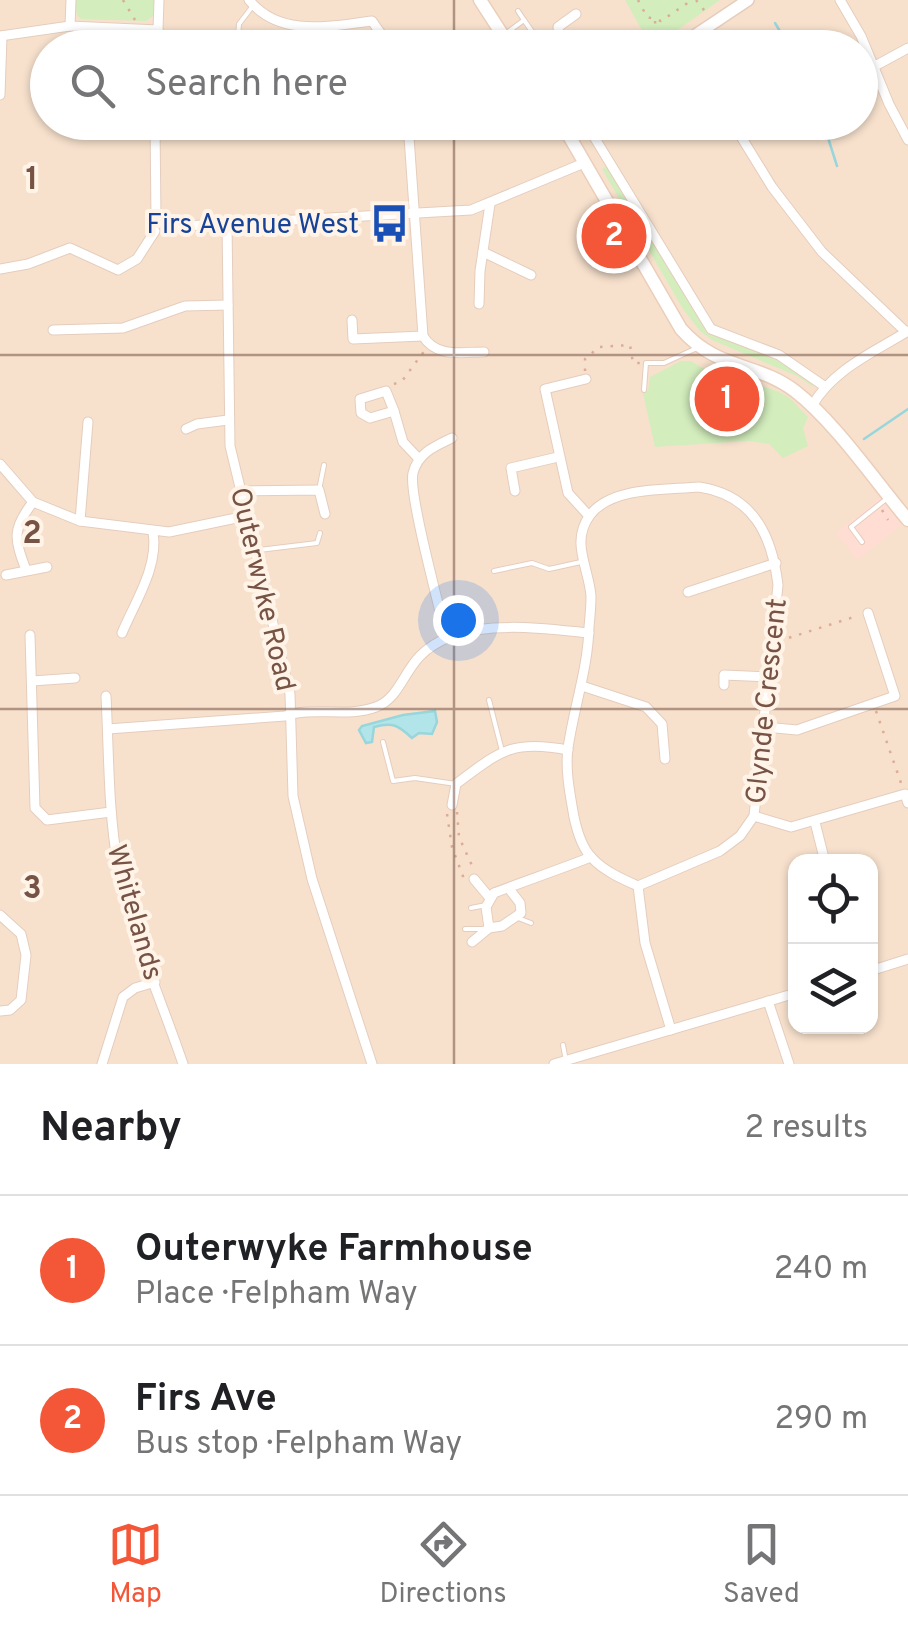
<!DOCTYPE html>
<html lang="en">
<head>
<meta charset="utf-8">
<style>
	:root { --surface:#fff; --page:#f6f6f6; --text:#202124; --muted:#757577; --line:#e0e0e0; --accent:#f45638 }
	body { margin:0; font-family:Overpass,sans-serif; background:var(--page); color:var(--text) }
	.controls { position:absolute; right:30px; bottom:30px; display:grid; overflow:hidden; border-radius:20px; box-shadow:0 2px 8px #0004 }
	.controls button { width:90px; height:90px; display:grid; place-items:center; padding:0; border:0; border-bottom:2px solid var(--line); background:var(--surface); color:var(--text); font:50px sans-serif }
	.you { position:absolute; left:458px; top:620px; width:35px; height:35px; margin:-25px; border:8px solid #fff; border-radius:50%; background:#1a73e8; box-shadow:0 0 0 15px #1a73e833 }
	.badge { display:grid; place-items:center; width:65px; height:65px; border-radius:50%; background:var(--accent); color:#fff; font-size:32px; font-weight:700 }
	.pin { position:absolute; translate:-50% -50%; border:5px solid #fff; box-shadow:0 2px 10px #0006 }
	.list { margin:0; padding:0; list-style:none }
	h2 { display:flex; justify-content:space-between; align-items:center; height:130px; margin:0; padding:0 40px; font-size:42px }
	h2 small { font-size:32px; font-weight:400; color:var(--muted) }
	.list li { display:grid; grid-template-columns:65px 1fr auto; gap:30px; align-items:center; box-sizing:border-box; height:150px; padding:0 40px; border-top:2px solid var(--line) }
	.list b { display:block; font-size:38px; white-space:nowrap }
	.list p { margin:0; font-size:32px; white-space:nowrap; color:var(--muted) }
	.list em { font-size:32px; font-style:normal; color:var(--muted) }
	.icon { flex:none; width:55px; height:55px; fill:none; stroke:currentColor; stroke-width:2; stroke-linecap:round; stroke-linejoin:round }
	.map { position:relative; flex:none; width:908px; height:1064px; overflow:hidden }
	.search { position:absolute; background:var(--surface); box-shadow:0 2px 8px #0004; left:30px; right:30px; top:30px; height:110px; display:flex; align-items:center; gap:25px; box-sizing:border-box; padding:0 35px; border-radius:55px; color:var(--muted); font-size:38px }
	.sheet { height:430px; background:var(--surface) }
	nav { display:flex; justify-content:space-around; align-items:center; box-sizing:border-box; height:140px; border-top:2px solid var(--line); background:var(--surface); font-size:28px; color:var(--muted) }
	nav a { display:grid; justify-items:center; gap:5px }
	nav .on { color:var(--accent) }
	.map>svg:first-child { display:block }
	.residential { fill:#f7e1cd; fill-rule:evenodd }
	.commercial { fill:#ffddd2 }
	.green { fill:#d3edbd }
	.water { fill:#b2e5e9; stroke:#98d6dc; stroke-width:2.5 }
	.lines { fill:none; stroke-linecap:round; stroke-linejoin:round }
	.stream { stroke:#98d6dc; stroke-width:2.5 }
	.service-casing { stroke:#e5cdbd; stroke-width:6 }
	.minor-casing { stroke:#e5cdbd; stroke-width:11 }
	.tertiary-casing { stroke:#e5cdbd; stroke-width:14 }
	.secondary-casing { stroke:#ebceba; stroke-width:15 }
	.path { stroke:#dbad98; stroke-width:2.5; stroke-dasharray:2.5 8; stroke-linecap:butt }
	.service { stroke:#fff; stroke-width:4 }
	.minor { stroke:#fff; stroke-width:9 }
	.tertiary { stroke:#fff; stroke-width:11 }
	.secondary { stroke:#fff; stroke-width:12 }
	.grid { fill:none; stroke:#775345; stroke-width:2.5; stroke-opacity:0.55 }
	.labels { text-anchor:middle; stroke-width:8; stroke-linejoin:round; paint-order:stroke }
	.transit-label { font-size:28px; fill:#164399; stroke:#fff4e7; text-anchor:end }
	.street-label { font-size:28px; fill:#775345; stroke:#fff4e7 }
	.grid-label { font-size:32px; text-anchor:middle; font-weight:bold; fill:#775345; stroke:#fff4e7; stroke-width:8; stroke-linejoin:round; paint-order:stroke }
</style>
</head>
<body>
<div class="map">
<svg width="908" height="1064" viewBox="0 0 908 1064">
	<rect width="100%" height="100%" fill="#fef0df"/>
	<path class="residential" d="M0,0H908V1064H0ZM48,48H860V122H48ZM796,862H870V1026H796Z"/>
	<polygon class="commercial" points="880,497 902,525 857,560 836,533"/>
	<g class="green">
		<polygon points="75,0 154,0 154,15 146,21 81,19 77,15"/>
		<polygon points="625,0 720,0 652,48"/>
		<polygon points="609,165 710,330 778,361 815,383 812,386 797,376 712,340 700,331 683,309 602,169"/>
		<polygon points="681,361 691,361 719,378 745,380 777,391 790,398 808,417 803,428 808,446 783,458 769,444 749,441 655,447 643,393 648,391 650,377"/>
	</g>
	<path class="water" d="M435,711L437,722L432,734L419,733L412,738C398,725 393,722 374,727L372,742L366,743L359,730L362,726L403,715Z"/>
	<g class="lines">
		<g class="stream">
			<polyline points="775,23 790,48"/>
			<polyline points="823,122 837,166"/>
			<polyline points="864,439 908,409"/>
		</g>
		<defs>
			<g id="service">
				<polyline points="518,11 524,20"/>
				<polyline points="508,32 524,20 533,33"/>
				<polyline points="237,48 239,24 252,7"/>
				<polyline points="488,48 501,38"/>
				<polyline points="237,122 237,130"/>
				<polyline points="427,127 435,122"/>
				<polyline points="644,390 646,363 664,363 697,348"/>
				<polyline points="319,490 324,465"/>
				<polyline points="862,542 851,527 885,500"/>
				<polyline points="259,550 317,543 320,533"/>
				<polyline points="494,571 532,563 549,569 581,562"/>
				<polyline points="489,700 502,751"/>
				<polyline points="383,742 393,781 415,778 456,784"/>
				<polyline points="471,908 486,905"/>
				<polyline points="518,918 531,923"/>
				<polyline points="465,929 483,929"/>
				<polyline points="563,1045 566,1061"/>
			</g>
			<g id="minor">
				<polyline points="71,0 70,26 158,30 159,0"/>
				<path d="M249,0C280,38 330,26 372,21L391,48"/>
				<polyline points="840,0 861,36 889,104 908,140"/>
				<polyline points="0,36 70,26"/>
				<polyline points="158,48 158,30"/>
				<polyline points="561,48 558,27 576,14"/>
				<polyline points="875,66 908,48"/>
				<polyline points="0,95 2,36"/>
				<polyline points="155,122 156,220"/>
				<polyline points="585,122 711,329 779,355 824,386"/>
				<polyline points="732,122 772,187 822,252 906,332"/>
				<path d="M409,137L423,336C436,358 462,352 484,352"/>
				<polyline points="227,224 230,446 290,694 293,796 312,879 372,1064"/>
				<polyline points="165,225 185,226 471,210 584,163"/>
				<polyline points="483,252 531,275"/>
				<polyline points="0,269 28,264 70,248 118,270 137,259 155,231"/>
				<polyline points="479,304 480,271 490,204"/>
				<polyline points="352,320 353,339 423,336"/>
				<polyline points="53,330 123,328 185,306 228,305"/>
				<polyline points="586,379 545,389 568,493 589,516"/>
				<polygon points="386,391 394,411 370,418 361,413 360,399"/>
				<path d="M812,406C832,370 874,352 908,331"/>
				<polyline points="394,411 403,442 419,459"/>
				<polyline points="186,429 197,424 228,420"/>
				<polyline points="0,464 33,502 80,521 169,532 246,516"/>
				<path d="M699,487C753,495 772,535 778,585L754,816L740,836L720,851L638,886C622,879 604,871 592,858C582,848 577,831 574,817C570,794 565,770 568,748C574,707 588,668 589,627C590,617 591,606 591,596C589,568 570,542 590,515C612,486 667,490 699,487Z"/>
				<polyline points="240,491 319,490 325,514"/>
				<polyline points="515,491 511,468 558,457"/>
				<polyline points="80,521 88,422"/>
				<path d="M26,570C14,538 12,529 33,502"/>
				<polyline points="6,575 47,567"/>
				<polyline points="688,592 776,563"/>
				<path d="M122,633C135,602 159,566 153,532"/>
				<polyline points="30,635 35,808 47,820 111,812"/>
				<path d="M446,637C440,608 408,493 413,473C418,453 435,446 452,438"/>
				<polyline points="32,681 75,678"/>
				<polyline points="724,685 724,675 769,677"/>
				<polyline points="582,686 646,707 662,724 665,759"/>
				<path d="M106,696C109,753 108,810 118,866C131,933 161,999 183,1064"/>
				<polyline points="765,727 797,730 895,696 868,613"/>
				<path d="M108,729L285,716C314,706 347,718 376,707C398,699 404,672 420,656C459,616 539,628 589,633"/>
				<path d="M452,805L456,784C499,752 511,739 568,750"/>
				<polyline points="754,816 791,827 905,794 908,803"/>
				<polyline points="815,822 825,862"/>
				<polyline points="474,879 489,897"/>
				<polyline points="638,886 645,943 671,1030"/>
				<polyline points="0,915 21,934 26,955 21,1000 10,1010 0,1011"/>
				<polyline points="489,928 502,926 521,913 520,903 510,890"/>
				<path d="M472,942L489,928L486,907L494,893C525,881 558,870 591,857"/>
				<polyline points="870,971 908,959"/>
				<polyline points="768,1001 789,1064"/>
				<polyline points="102,1064 123,997 135,988 155,982"/>
				<polyline points="554,1064 796,993"/>
			</g>
			<polyline id="tertiary" points="676,48 748,0"/>
			<g id="secondary">
				<polyline points="480,0 511,48"/>
				<path d="M561,122L681,329C718,371 757,362 795,391C835,422 875,481 908,520"/>
			</g>
		</defs>
		<use href="#service" class="service-casing"/>
		<use href="#minor" class="minor-casing"/>
		<use href="#tertiary" class="tertiary-casing"/>
		<use href="#secondary" class="secondary-casing"/>
		<g class="path">
			<polyline points="123,0 135,20"/>
			<polyline points="638,0 647,17 661,21 692,0"/>
			<polyline points="696,0 708,15"/>
			<polyline points="655,21 657,48"/>
			<polyline points="275,31 282,43"/>
			<polyline points="279,48 282,43 290,48"/>
			<polyline points="339,122 347,129 362,129 368,122"/>
			<polyline points="585,371 585,359 599,347 630,345 633,363 640,363"/>
			<polyline points="394,384 402,381 425,350"/>
			<polyline points="882,510 888,520"/>
			<polyline points="779,641 857,616"/>
			<polyline points="876,711 901,783"/>
			<polyline points="457,812 459,837 474,870"/>
			<polyline points="447,814 452,847 464,879"/>
		</g>
		<use href="#service" class="service"/>
		<use href="#minor" class="minor"/>
		<use href="#tertiary" class="tertiary"/>
		<use href="#secondary" class="secondary"/>
	</g>
	<path class="grid" d="M454,0V48M454,122V1064M0,355H908M0,709H908"/>
	<defs>
		<symbol id="bus-bare" viewBox="-9 -9 18 18"><path d="M-5-6H5V4H4V6H2V4H-2V6H-4V4H-5ZM-3.5-4V0h7V-4ZM-3.5 1.2v1.5H-2V1.2ZM2 1.2v1.5H3.5V1.2Z" fill="#1a4fb4" stroke="#fff4e7" stroke-width="2.5" paint-order="stroke"/></symbol>
	</defs>
	<g fill-rule="evenodd">
		<use href="#bus-bare" x="362" y="196" width="55" height="55"/>
	</g>
	<g class="labels">
		<g class="transit-label">
			<text x="359" y="233">Firs Avenue West</text>
		</g>
		<g class="street-label">
			<text transform="translate(264 589) rotate(77)" y="10">Outerwyke Road</text>
			<text transform="translate(765 701) rotate(-84)" y="10">Glynde Crescent</text>
			<text transform="translate(136 912) rotate(74)" y="10">Whitelands</text>
		</g>
	</g>
	<g class="grid-label">
		<text x="32" y="189">1</text>
		<text x="32" y="543">2</text>
		<text x="32" y="898">3</text>
	</g>
</svg>
<div class="controls">
<button><svg class="icon" aria-label="locate" viewBox="0 0 24 24"><circle cx="12" cy="12" r="6"/><path d="M12 2v4M12 18v4M2 12h4M18 12h4"/></svg></button>
<button><svg class="icon" aria-label="layers" viewBox="0 0 24 24"><path d="M12 4l9 5-9 5-9-5zM3 14l9 5 9-5"/></svg></button>
</div>
<div class="you"></div>
<div class="pin badge" style="left:727px;top:399px">1</div>
<div class="pin badge" style="left:614px;top:236px">2</div>
<div class="search"><svg class="icon" aria-label="search" viewBox="0 0 24 24"><circle cx="10" cy="10" r="6"/><path d="M15 15l6 6"/></svg>Search here</div>
</div>
<section class="sheet">
<h2>Nearby<small>2 results</small></h2>
<ul class="list">
<li><span class="badge">1</span><div><b>Outerwyke Farmhouse</b><p>Place · Felpham Way</p></div><em>240 m</em></li>
<li><span class="badge">2</span><div><b>Firs Ave</b><p>Bus stop · Felpham Way</p></div><em>290 m</em></li>
</ul>
</section>
<nav>
<a class="on"><svg class="icon" aria-label="map" viewBox="0 0 24 24"><path d="M3 6l6-2 6 2 6-2v14l-6 2-6-2-6 2zM9 4v14M15 6v14"/></svg>Map</a>
<a><svg class="icon" aria-label="directions" viewBox="0 0 24 24"><path d="M12 3l9 9-9 9-9-9zM9 14v-3h6M13 9l2 2-2 2"/></svg>Directions</a>
<a><svg class="icon" aria-label="saved" viewBox="0 0 24 24"><path d="M7 4h10v16l-5-4-5 4z"/></svg>Saved</a>
</nav>
</body>
</html>
